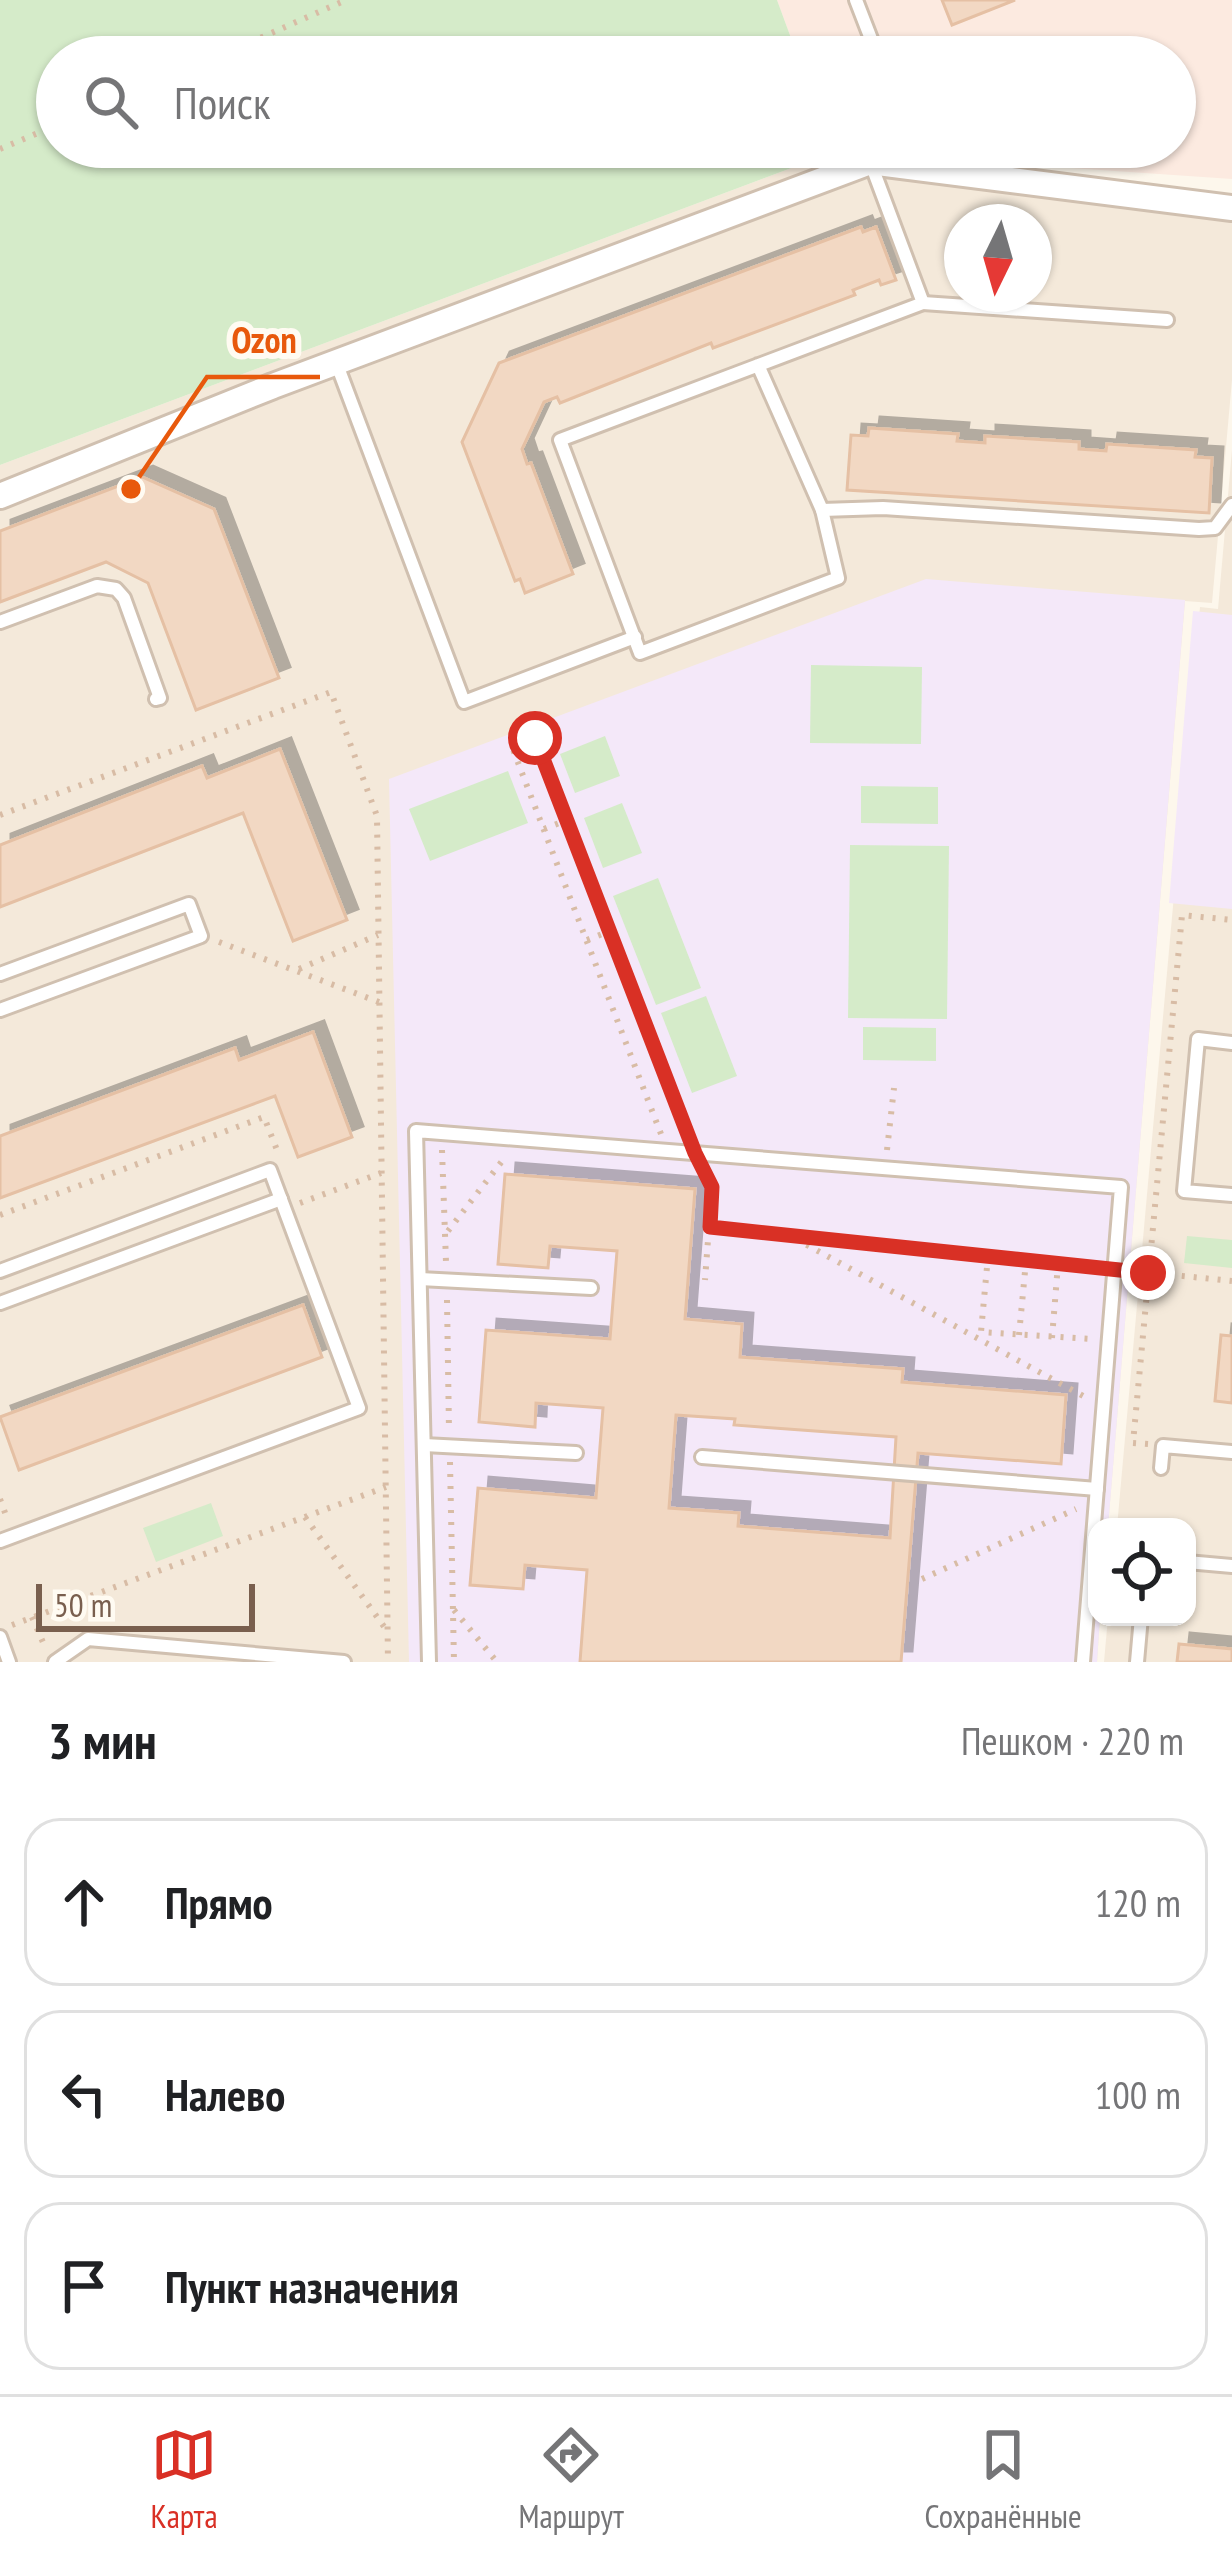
<!DOCTYPE html>
<html lang="ru">
<head>
<meta charset="utf-8">
<style>
	:root { --surface:#fff; --page:#f6f6f6; --text:#202124; --muted:#757577; --line:#e0e0e0; --accent:#d93025 }
	body { margin:0; font-family:"PT Sans Narrow",sans-serif; background:var(--page); color:var(--text) }
	.controls { position:absolute; right:36px; bottom:36px; display:grid; overflow:hidden; border-radius:24px; box-shadow:0 3px 9px #0004 }
	.controls button { width:108px; height:108px; display:grid; place-items:center; padding:0; border:0; border-bottom:3px solid var(--line); background:var(--surface); color:var(--text); font:60px sans-serif }
	.compass { position:absolute; left:944px; top:204px; width:108px; height:108px; border-radius:50%; background:var(--surface); box-shadow:0 3px 9px #0004; rotate:185deg }
	.scale { position:absolute; left:36px; bottom:30px; width:219px; box-sizing:border-box; padding-left:12px; border:6px solid #795f4e; border-top:0; font-size:33px; line-height:42px; white-space:nowrap; color:#795f4e; -webkit-text-stroke:9px #fffbf2; paint-order:stroke }
	.stop { position:absolute; width:36px; height:36px; margin:-27px; border:9px solid #d93025; border-radius:50%; background:#fff }
	.stop.end { background:#d93025; border-color:#fff; box-shadow:0 3px 12px #0008 }
	.list { margin:0; padding:0; list-style:none }
	h2 { display:flex; justify-content:space-between; align-items:center; height:156px; margin:0; padding:0 48px; font-size:51px }
	h2 small { font-size:39px; font-weight:400; color:var(--muted) }
	.list li { display:grid; grid-template-columns:78px 1fr auto; gap:36px; align-items:center; box-sizing:border-box; height:168px; margin:0 24px 24px; padding:0 24px; border:3px solid var(--line); border-radius:36px }
	.list b { display:block; font-size:45px; white-space:nowrap }
	.list em { font-size:39px; font-style:normal; color:var(--muted) }
	.icon { flex:none; width:66px; height:66px; fill:none; stroke:currentColor; stroke-width:2; stroke-linecap:round; stroke-linejoin:round }
	.map { position:relative; flex:none; width:1232px; height:1662px; overflow:hidden }
	.search { position:absolute; background:var(--surface); box-shadow:0 3px 9px #0004; left:36px; right:36px; top:36px; height:132px; display:flex; align-items:center; gap:30px; box-sizing:border-box; padding:0 42px; border-radius:66px; color:var(--muted); font-size:45px }
	.sheet { height:732px; background:var(--surface) }
	nav { display:flex; justify-content:space-around; align-items:center; box-sizing:border-box; height:168px; border-top:3px solid var(--line); background:var(--surface); font-size:33px; color:var(--muted) }
	nav a { display:grid; justify-items:center; gap:6px }
	nav .on { color:var(--accent) }
	.map>svg:first-child { display:block }
	.residential { fill:#f4e9da; fill-rule:evenodd }
	.commercial { fill:#fceae0 }
	.education { fill:#f4e8f9 }
	.green { fill:#d5ebc9 }
	.building { fill:#f2d8c3; stroke:#e5c0a4; stroke-width:3; fill-rule:evenodd; filter:url(#shadow) }
	.lines { fill:none; stroke-linecap:round; stroke-linejoin:round }
	.lane-casing { stroke:#d0c0b0; stroke-width:18 }
	.street-casing { stroke:#d0c0b0; stroke-width:30 }
	.path { stroke:#d8bca5; stroke-width:6; stroke-dasharray:3 9; stroke-linecap:butt }
	.lane { stroke:#fff; stroke-width:12 }
	.street { stroke:#fff; stroke-width:24 }
	.route { stroke:#d93025; stroke-width:15 }
	.leader { fill:none; stroke:#e8590c; stroke-width:4.5 }
	.callout-dot { fill:#e8590c; stroke:#fffbf2; stroke-width:4.5 }
	.callout-label { font-size:36px; text-anchor:middle; font-weight:bold; fill:#e8590c; stroke:#fffbf2; stroke-width:12; stroke-linejoin:round; paint-order:stroke }
</style>
</head>
<body>
<div class="map">
<svg width="1232" height="1662" viewBox="0 0 1232 1662">
	<defs>
		<filter id="shadow"><feDropShadow dx="11" dy="-11" stdDeviation="0" flood-color="#0004"/></filter>
	</defs>
	<rect width="100%" height="100%" fill="#fdf7ec"/>
	<g class="residential">
		<path d="M834,152L1232,195V380L1212,603L1185,601L1108,1527H1097V1617H1100L1097,1662H0V465ZM962,222H1034V294H962Z"/>
		<polygon points="1232,450 1232,1662 1104,1662 1108,1617 1187,1617 1187,1527 1117,1527 1200,607 1218,609"/>
	</g>
	<polygon class="commercial" points="777,0 1232,0 1232,179 834,152 832,147 1175,147 1175,57 798,57"/>
	<g class="education">
		<polygon points="926,579 1185,600 1108,1527 1097,1527 1097,1617 1100,1617 1097,1662 409,1662 389,779"/>
		<polygon points="1193,611 1232,615 1232,909 1169,903"/>
	</g>
	<g class="green">
		<polygon points="0,0 777,0 798,57 57,57 57,147 832,147 834,152 0,465"/>
		<polygon points="811,665 922,667 921,744 810,743"/>
		<polygon points="605,736 620,776 575,793 560,754"/>
		<polygon points="508,771 528,823 430,861 409,809"/>
		<polygon points="861,786 938,787 938,824 861,823"/>
		<polygon points="622,803 642,853 603,868 584,818"/>
		<polygon points="850,845 949,846 947,1019 848,1018"/>
		<polygon points="658,878 701,988 656,1005 613,896"/>
		<polygon points="706,996 737,1076 692,1093 661,1013"/>
		<polygon points="863,1027 936,1028 936,1061 863,1060"/>
		<polygon points="1187,1236 1232,1240 1232,1268 1184,1263"/>
		<polygon points="211,1503 223,1536 156,1562 143,1528"/>
	</g>
	<g class="building">
		<polygon points="942,0 1015,0 952,25"/>
		<polygon points="861,227 863,232 876,227 896,280 881,285 879,280 853,290 855,295 713,348 711,343 560,403 557,397 544,402 522,449 527,464 531,463 573,574 525,593 520,579 515,581 462,442 499,363"/>
		<polygon points="869,428 958,434 957,441 985,443 985,436 1079,442 1079,449 1106,451 1107,444 1196,450 1195,457 1212,458 1209,513 847,490 851,435 868,436"/>
		<polygon points="142,477 214,509 279,678 196,710 148,583 106,562 0,602 0,531"/>
		<polygon points="280,749 347,920 293,941 243,813 0,907 0,845 202,766 207,778"/>
		<polygon points="313,1032 352,1137 298,1157 275,1096 0,1198 0,1136 235,1048 239,1060"/>
		<path d="M505,1174L695,1189L685,1319L742,1324L740,1357L903,1369L902,1382L1066,1395L1061,1464L918,1453L901,1662H580L587,1570L525,1565L523,1589L470,1585L478,1488L596,1498L603,1408L536,1403L535,1427L479,1422L486,1330L610,1339L617,1251L550,1246L548,1268L498,1264ZM676,1415L735,1419L734,1425L896,1437L890,1538L738,1526L739,1513L669,1508Z"/>
		<polygon points="303,1305 322,1357 19,1470 0,1417"/>
		<polygon points="1221,1335 1232,1336 1232,1403 1215,1401"/>
		<polygon points="1179,1644 1232,1649 1232,1662 1177,1662"/>
	</g>
	<g class="lines">
		<defs>
			<g id="lane">
				<polyline points="856,0 878,57"/>
				<polyline points="923,303 1167,320"/>
				<polyline points="336,362 464,702 635,637"/>
				<polyline points="758,365 822,510 838,578 640,653 560,440 923,303 871,164"/>
				<polyline points="822,510 883,508 1199,529 1215,528 1232,505"/>
				<polyline points="0,622 97,586 116,589 124,598 160,698 156,699"/>
				<polyline points="0,974 189,904 201,936 0,1010"/>
				<polyline points="1232,1043 1198,1039 1184,1191 1232,1195"/>
				<polyline points="0,1271 270,1170 359,1408 0,1541"/>
				<polyline points="420,1279 591,1288"/>
				<polyline points="0,1303 281,1199"/>
				<polyline points="424,1445 576,1453"/>
				<polyline points="702,1457 1097,1489"/>
				<polyline points="1161,1468 1163,1446 1232,1452"/>
				<polyline points="1187,1562 1232,1566"/>
				<polyline points="0,1637 9,1662"/>
				<polyline points="55,1662 88,1639 344,1662"/>
				<polyline points="429,1662 416,1131 1121,1187 1083,1662"/>
				<polyline points="1137,1662 1141,1617"/>
			</g>
			<polyline id="street" points="0,496 273,386 870,162 1232,208"/>
		</defs>
		<use href="#lane" class="lane-casing"/>
		<use href="#street" class="street-casing"/>
		<g class="path">
			<polyline points="217,57 346,0"/>
			<polyline points="0,149 57,125"/>
			<polyline points="0,815 331,692 377,816 388,1662"/>
			<polyline points="544,829 567,820"/>
			<polyline points="587,940 610,931"/>
			<polyline points="219,942 379,1002"/>
			<polyline points="299,969 378,935"/>
			<polyline points="661,1134 512,747 523,734 535,738 687,1132"/>
			<polyline points="442,1150 446,1262"/>
			<polyline points="887,1150 894,1088"/>
			<polyline points="705,1172 712,1187 705,1280"/>
			<polyline points="300,1203 381,1173"/>
			<polyline points="0,1215 264,1117 277,1150"/>
			<polyline points="710,1227 1097,1267"/>
			<polyline points="448,1231 506,1156"/>
			<polyline points="796,1239 1085,1397"/>
			<polyline points="988,1256 981,1332 1093,1339"/>
			<polyline points="1134,1271 1232,1281"/>
			<polyline points="447,1300 449,1430"/>
			<polyline points="1019,1335 1026,1261"/>
			<polyline points="1052,1338 1058,1264"/>
			<polyline points="1148,1444 1133,1443 1182,915 1232,920"/>
			<polyline points="450,1462 454,1662"/>
			<polyline points="0,1499 8,1521"/>
			<polyline points="305,1517 385,1628"/>
			<polyline points="922,1579 1076,1509"/>
			<polyline points="454,1610 497,1662"/>
			<polyline points="32,1617 45,1647"/>
			<polyline points="12,1625 386,1487"/>
		</g>
		<use href="#lane" class="lane"/>
		<use href="#street" class="street"/>
	</g>
	<g class="lines">
		<polyline class="route" points="535,738 695,1153 712,1187 710,1227 1148,1273"/>
	</g>
	<path class="leader" d="M131 489L207 377H320"/>
	<circle class="callout-dot" cx="131" cy="489" r="12"/>
	<g class="callout-label">
		<text x="264" y="353">Ozon</text>
	</g>
</svg>
<div class="controls">
<button><svg class="icon" aria-label="locate" viewBox="0 0 24 24"><circle cx="12" cy="12" r="6"/><path d="M12 2v4M12 18v4M2 12h4M18 12h4"/></svg></button>
</div>
<svg class="compass" viewBox="-18 -18 36 36"><path d="M0-13l5 13h-10z" fill="#e53935"/><path d="M0 13l5-13h-10z" fill="#757577"/></svg>
<div class="scale">50 m</div>
<div class="stop" style="left:535px;top:738px"></div>
<div class="stop end" style="left:1148px;top:1273px"></div>
<div class="search"><svg class="icon" aria-label="search" viewBox="0 0 24 24"><circle cx="10" cy="10" r="6"/><path d="M15 15l6 6"/></svg>Поиск</div>
</div>
<section class="sheet">
<h2>3 мин<small>Пешком · 220 m</small></h2>
<ul class="list">
<li><svg class="icon" aria-label="ahead" viewBox="0 0 24 24"><path d="M12 20V5M6 11l6-6 6 6"/></svg><div><b>Прямо</b></div><em>120 m</em></li>
<li><svg class="icon" aria-label="left" viewBox="0 0 24 24"><path d="M17 20v-9H6M10 6l-5 5 5 5"/></svg><div><b>Налево</b></div><em>100 m</em></li>
<li><svg class="icon" aria-label="arrive" viewBox="0 0 24 24"><path d="M6 21V4h12l-3 4 3 4H6"/></svg><div><b>Пункт назначения</b></div></li>
</ul>
</section>
<nav>
<a class="on"><svg class="icon" aria-label="map" viewBox="0 0 24 24"><path d="M3 6l6-2 6 2 6-2v14l-6 2-6-2-6 2zM9 4v14M15 6v14"/></svg>Карта</a>
<a><svg class="icon" aria-label="directions" viewBox="0 0 24 24"><path d="M12 3l9 9-9 9-9-9zM9 14v-3h6M13 9l2 2-2 2"/></svg>Маршрут</a>
<a><svg class="icon" aria-label="saved" viewBox="0 0 24 24"><path d="M7 4h10v16l-5-4-5 4z"/></svg>Сохранённые</a>
</nav>
</body>
</html>
